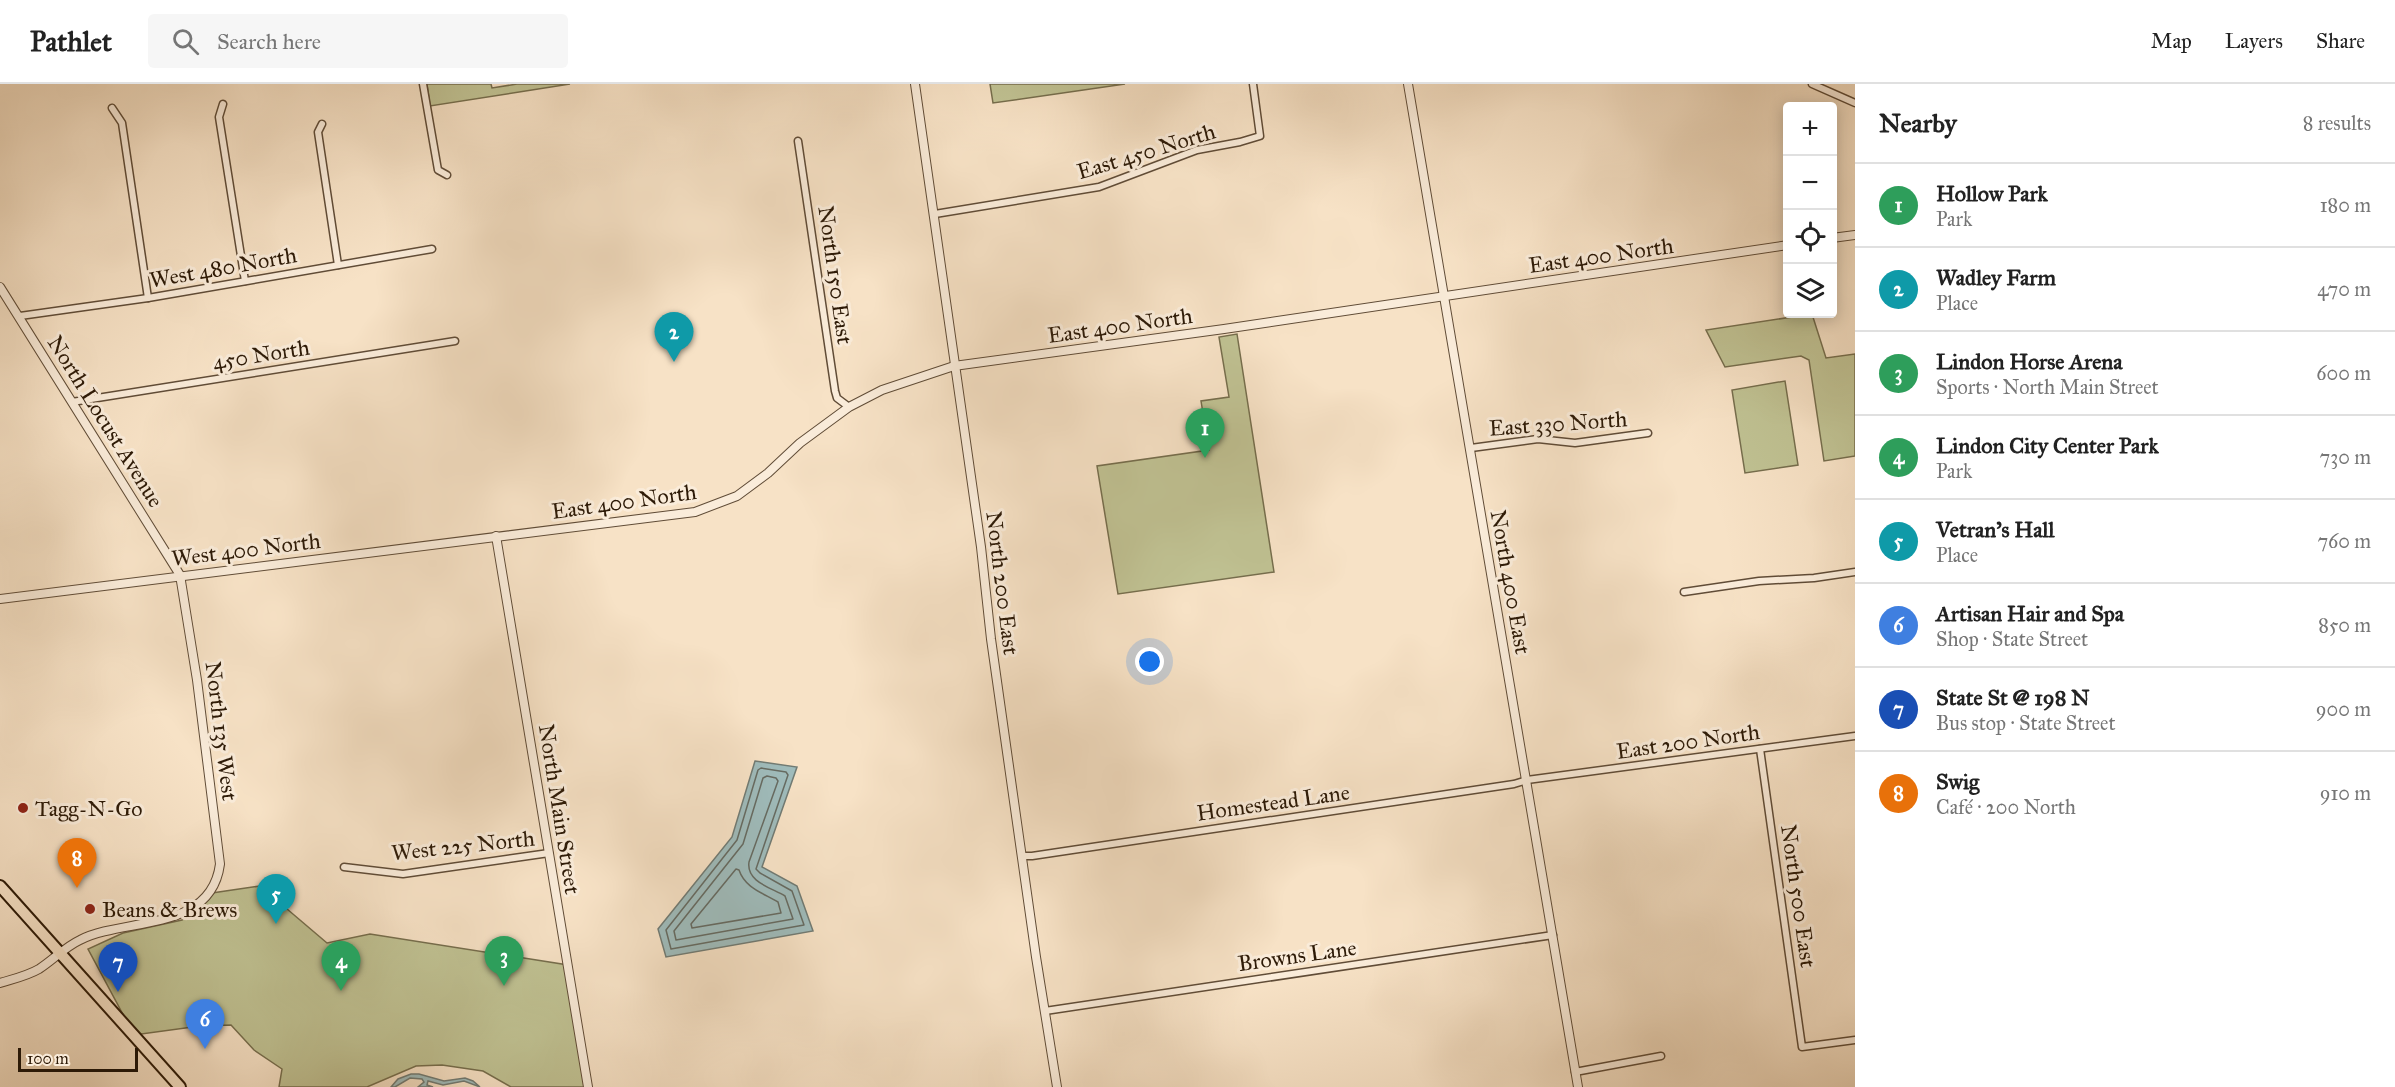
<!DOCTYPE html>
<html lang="en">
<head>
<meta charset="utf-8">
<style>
	:root { --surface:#fff; --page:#f6f6f6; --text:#222; --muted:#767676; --line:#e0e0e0; --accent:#8f2418 }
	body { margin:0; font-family:"IM FELL Great Primer",serif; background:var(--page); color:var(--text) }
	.controls { position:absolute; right:18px; top:18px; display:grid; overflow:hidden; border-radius:6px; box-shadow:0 3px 15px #0003 }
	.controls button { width:54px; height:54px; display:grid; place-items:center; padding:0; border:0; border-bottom:2px solid var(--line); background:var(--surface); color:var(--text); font:30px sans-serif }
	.scale { position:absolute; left:18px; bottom:15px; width:120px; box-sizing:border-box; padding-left:6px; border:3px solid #2d1a07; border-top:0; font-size:16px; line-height:21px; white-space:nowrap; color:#2d1a07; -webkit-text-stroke:4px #faecda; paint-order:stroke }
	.you { position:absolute; left:1150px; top:578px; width:21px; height:21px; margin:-15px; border:4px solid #fff; border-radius:50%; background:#1a73e8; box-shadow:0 0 0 9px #1a73e833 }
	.badge { display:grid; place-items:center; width:39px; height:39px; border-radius:50%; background:var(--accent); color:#fff; font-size:20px; font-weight:700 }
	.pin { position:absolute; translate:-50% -50px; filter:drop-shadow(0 2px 3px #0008) }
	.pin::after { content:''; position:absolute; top:32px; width:21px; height:18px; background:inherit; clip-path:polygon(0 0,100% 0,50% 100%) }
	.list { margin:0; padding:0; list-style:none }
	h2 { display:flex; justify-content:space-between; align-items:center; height:78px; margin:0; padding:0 24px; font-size:26px }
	h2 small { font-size:20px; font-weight:400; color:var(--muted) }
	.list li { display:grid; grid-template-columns:39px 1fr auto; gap:18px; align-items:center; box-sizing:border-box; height:84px; padding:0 24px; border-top:2px solid var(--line) }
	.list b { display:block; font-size:22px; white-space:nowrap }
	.list p { margin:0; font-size:20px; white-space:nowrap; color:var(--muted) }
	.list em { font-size:20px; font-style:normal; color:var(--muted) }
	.icon { flex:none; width:33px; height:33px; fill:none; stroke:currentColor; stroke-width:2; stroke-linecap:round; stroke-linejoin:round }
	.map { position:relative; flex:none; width:1855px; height:1003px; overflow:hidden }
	header { display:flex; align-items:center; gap:36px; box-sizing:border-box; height:84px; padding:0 30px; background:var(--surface); border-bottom:2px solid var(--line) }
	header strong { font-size:28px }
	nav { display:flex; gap:33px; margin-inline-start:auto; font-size:21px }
	.search { width:420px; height:54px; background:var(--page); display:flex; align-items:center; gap:15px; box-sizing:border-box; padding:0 21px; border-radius:6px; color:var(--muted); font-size:22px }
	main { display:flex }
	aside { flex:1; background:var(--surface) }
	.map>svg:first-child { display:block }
	.green { fill:#c0c293; stroke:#766e4d; stroke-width:1.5 }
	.water { fill:#9fbcbc; stroke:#717b74; stroke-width:1.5 }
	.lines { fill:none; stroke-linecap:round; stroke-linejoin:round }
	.shore { stroke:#666b62; stroke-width:1.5 }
	.minor-casing { stroke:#604c37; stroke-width:9 }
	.tertiary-casing { stroke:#604c37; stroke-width:10 }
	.primary-casing { stroke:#2d1a07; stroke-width:14 }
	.minor { stroke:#faecda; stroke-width:6 }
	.tertiary { stroke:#faecda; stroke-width:8 }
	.primary { stroke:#f7e2c6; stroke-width:10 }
	.poi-dot { fill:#8f2418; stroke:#faecda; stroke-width:2 }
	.labels { text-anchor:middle; stroke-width:6; stroke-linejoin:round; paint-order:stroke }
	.street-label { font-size:22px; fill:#2d1a07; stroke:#faecda }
	.poi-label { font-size:22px; fill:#2d1a07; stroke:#faecda; text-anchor:start }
</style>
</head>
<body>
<header>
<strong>Pathlet</strong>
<div class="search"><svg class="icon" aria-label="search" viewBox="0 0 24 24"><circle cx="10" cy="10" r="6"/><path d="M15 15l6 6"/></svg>Search here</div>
<nav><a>Map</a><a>Layers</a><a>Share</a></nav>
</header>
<main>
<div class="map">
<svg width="1855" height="1003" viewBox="0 0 1855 1003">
	<rect width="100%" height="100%" fill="#f7e2c6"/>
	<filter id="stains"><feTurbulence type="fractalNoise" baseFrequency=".00333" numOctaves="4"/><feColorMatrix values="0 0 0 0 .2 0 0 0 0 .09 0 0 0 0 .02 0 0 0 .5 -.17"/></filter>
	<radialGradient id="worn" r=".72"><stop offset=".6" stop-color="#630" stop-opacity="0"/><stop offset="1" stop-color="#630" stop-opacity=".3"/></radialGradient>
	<g class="green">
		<polygon points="427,0 491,0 492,4 517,0 570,0 430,22"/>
		<polygon points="990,0 1125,0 993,19"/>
		<polygon points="1812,230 1826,274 1855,270 1855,372 1824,377 1809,276 1801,272 1725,283 1706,246"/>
		<polygon points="1237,250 1274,488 1118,510 1097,382 1209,366 1201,317 1229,313 1219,253"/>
		<polygon points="1785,297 1798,381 1745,389 1732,306"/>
		<polygon points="260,802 327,859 370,850 568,881 588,1003 511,1003 483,987 442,981 416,982 367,1003 279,1003 282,985 254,966 231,941 200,942 134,951 88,865 123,849 182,836 197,826 212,809"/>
	</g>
	<g class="water">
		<polygon points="755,677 797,683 762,783 797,802 813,847 666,873 658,845 732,753"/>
		<polygon points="411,990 419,990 444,997 465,994 473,997 480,1003 464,997 443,1001 428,997 427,1001 433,1003 418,1003 424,998 422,995 410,994 395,1003 391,1003 398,995"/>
	</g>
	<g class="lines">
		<g class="shore">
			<polygon points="761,684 786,688 788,691 756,785 760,789 792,807 804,841 671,865 666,846 737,756 758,686"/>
			<path d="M767,692L776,694L778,697L749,778C746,798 772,804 785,812L793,835L676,856L674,847L743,760L763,694Z"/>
			<path d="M736,785L739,786C745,804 763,809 778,818L781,829L692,844L691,840Z"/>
		</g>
		<defs>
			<g id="minor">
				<polyline points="423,0 438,86 447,91"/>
				<polyline points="1812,0 1855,19"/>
				<polyline points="223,20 219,33 245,197"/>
				<polyline points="112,24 122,39 148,214"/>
				<polyline points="322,40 318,48 338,181"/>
				<polyline points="798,57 835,307 837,314 849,323"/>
				<polyline points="935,130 1099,103 1197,66 1240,58 1260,52 1253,0"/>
				<polyline points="20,232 148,214 432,165"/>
				<polyline points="72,318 455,257"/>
				<polyline points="1471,364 1538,355 1575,359 1648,349"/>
				<polyline points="1684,508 1759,497 1814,494 1855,488"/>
				<polyline points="1760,665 1802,963 1855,956"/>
				<polyline points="1023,772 1032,772 1514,700 1527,696 1855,652"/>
				<polyline points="344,783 403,790 549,769"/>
				<polyline points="1045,927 1553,851"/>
				<polyline points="1575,988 1661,972"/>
			</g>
			<g id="tertiary">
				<polyline points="915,0 981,463 991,555 1036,873 1057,1003"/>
				<polyline points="1408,0 1578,1003"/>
				<polyline points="1832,154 1855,151"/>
				<path d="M0,203L180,491L197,596L220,780C211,849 125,833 80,856C65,863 53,876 39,885C27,892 13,895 0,899"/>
				<polyline points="496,452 588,1003"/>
				<polyline points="0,515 695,428 737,412 768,389 800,359 849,323 882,306 954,282 1224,245 1788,161"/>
			</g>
			<polyline id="primary" points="0,802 180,1003"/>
		</defs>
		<use href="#minor" class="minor-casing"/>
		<use href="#tertiary" class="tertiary-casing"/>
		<use href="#primary" class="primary-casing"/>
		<use href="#minor" class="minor"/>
		<use href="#tertiary" class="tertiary"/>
		<use href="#primary" class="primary"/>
	</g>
	<g class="poi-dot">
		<circle cx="23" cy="724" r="6"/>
		<circle cx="90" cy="825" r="6"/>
	</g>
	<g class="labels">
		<g class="street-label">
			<text transform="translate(1146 67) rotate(-17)" y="8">East 450 North</text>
			<text transform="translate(1601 171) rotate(-8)" y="8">East 400 North</text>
			<text transform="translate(223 183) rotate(-10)" y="8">West 480 North</text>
			<text transform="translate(836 191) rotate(82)" y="8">North 150 East</text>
			<text transform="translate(1120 241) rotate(-8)" y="8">East 400 North</text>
			<text transform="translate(261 270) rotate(-9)" y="8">450 North</text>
			<text transform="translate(106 337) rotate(58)" y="8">North Locust Avenue</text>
			<text transform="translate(1558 339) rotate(-4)" y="8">East 330 North</text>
			<text transform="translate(624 417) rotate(-8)" y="8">East 400 North</text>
			<text transform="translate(246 465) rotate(-7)" y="8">West 400 North</text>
			<text transform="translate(1511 498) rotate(80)" y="8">North 400 East</text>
			<text transform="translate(1003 499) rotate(83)" y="8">North 200 East</text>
			<text transform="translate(222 647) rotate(83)" y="8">North 135 West</text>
			<text transform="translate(1688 657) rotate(-8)" y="8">East 200 North</text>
			<text transform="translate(1273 718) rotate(-8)" y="8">Homestead Lane</text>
			<text transform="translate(560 725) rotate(81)" y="8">North Main Street</text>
			<text transform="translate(463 761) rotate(-6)" y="8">West 225 North</text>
			<text transform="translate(1799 812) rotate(82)" y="8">North 500 East</text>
			<text transform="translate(1297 871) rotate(-8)" y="8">Browns Lane</text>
		</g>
		<g class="poi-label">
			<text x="35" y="732">Tagg-N-Go</text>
			<text x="102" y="833">Beans &amp; Brews</text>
		</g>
	</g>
	<rect width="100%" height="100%" filter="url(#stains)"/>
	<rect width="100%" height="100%" fill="url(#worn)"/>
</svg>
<div class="controls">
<button>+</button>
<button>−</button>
<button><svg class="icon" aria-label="locate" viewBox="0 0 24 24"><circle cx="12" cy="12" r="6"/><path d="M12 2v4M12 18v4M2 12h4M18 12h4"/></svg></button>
<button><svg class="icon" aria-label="layers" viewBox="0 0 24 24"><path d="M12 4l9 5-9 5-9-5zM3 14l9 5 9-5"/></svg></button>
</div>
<div class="scale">100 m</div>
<div class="you"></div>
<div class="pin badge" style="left:1205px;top:374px;background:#2e9e5b">1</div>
<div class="pin badge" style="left:674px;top:278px;background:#0f9aa8">2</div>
<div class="pin badge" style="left:504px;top:902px;background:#2e9e5b">3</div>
<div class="pin badge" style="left:341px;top:907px;background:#2e9e5b">4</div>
<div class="pin badge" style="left:276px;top:840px;background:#0f9aa8">5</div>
<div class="pin badge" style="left:205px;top:965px;background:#3f7fe0">6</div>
<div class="pin badge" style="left:118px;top:908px;background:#1a4fb4">7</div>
<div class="pin badge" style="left:77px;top:804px;background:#e8710a">8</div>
</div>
<aside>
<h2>Nearby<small>8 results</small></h2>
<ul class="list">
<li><span class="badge" style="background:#2e9e5b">1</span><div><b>Hollow Park</b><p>Park</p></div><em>180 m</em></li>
<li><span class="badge" style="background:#0f9aa8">2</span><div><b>Wadley Farm</b><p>Place</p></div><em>470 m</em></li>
<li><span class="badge" style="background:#2e9e5b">3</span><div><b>Lindon Horse Arena</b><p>Sports · North Main Street</p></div><em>600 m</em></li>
<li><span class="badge" style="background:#2e9e5b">4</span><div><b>Lindon City Center Park</b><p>Park</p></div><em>730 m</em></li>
<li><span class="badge" style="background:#0f9aa8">5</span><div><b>Vetran's Hall</b><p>Place</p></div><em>760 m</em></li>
<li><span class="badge" style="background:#3f7fe0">6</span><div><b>Artisan Hair and Spa</b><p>Shop · State Street</p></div><em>850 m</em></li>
<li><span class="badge" style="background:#1a4fb4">7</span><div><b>State St @ 198 N</b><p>Bus stop · State Street</p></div><em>900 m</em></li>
<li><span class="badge" style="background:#e8710a">8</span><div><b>Swig</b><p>Café · 200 North</p></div><em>910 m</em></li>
</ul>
</aside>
</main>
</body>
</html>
